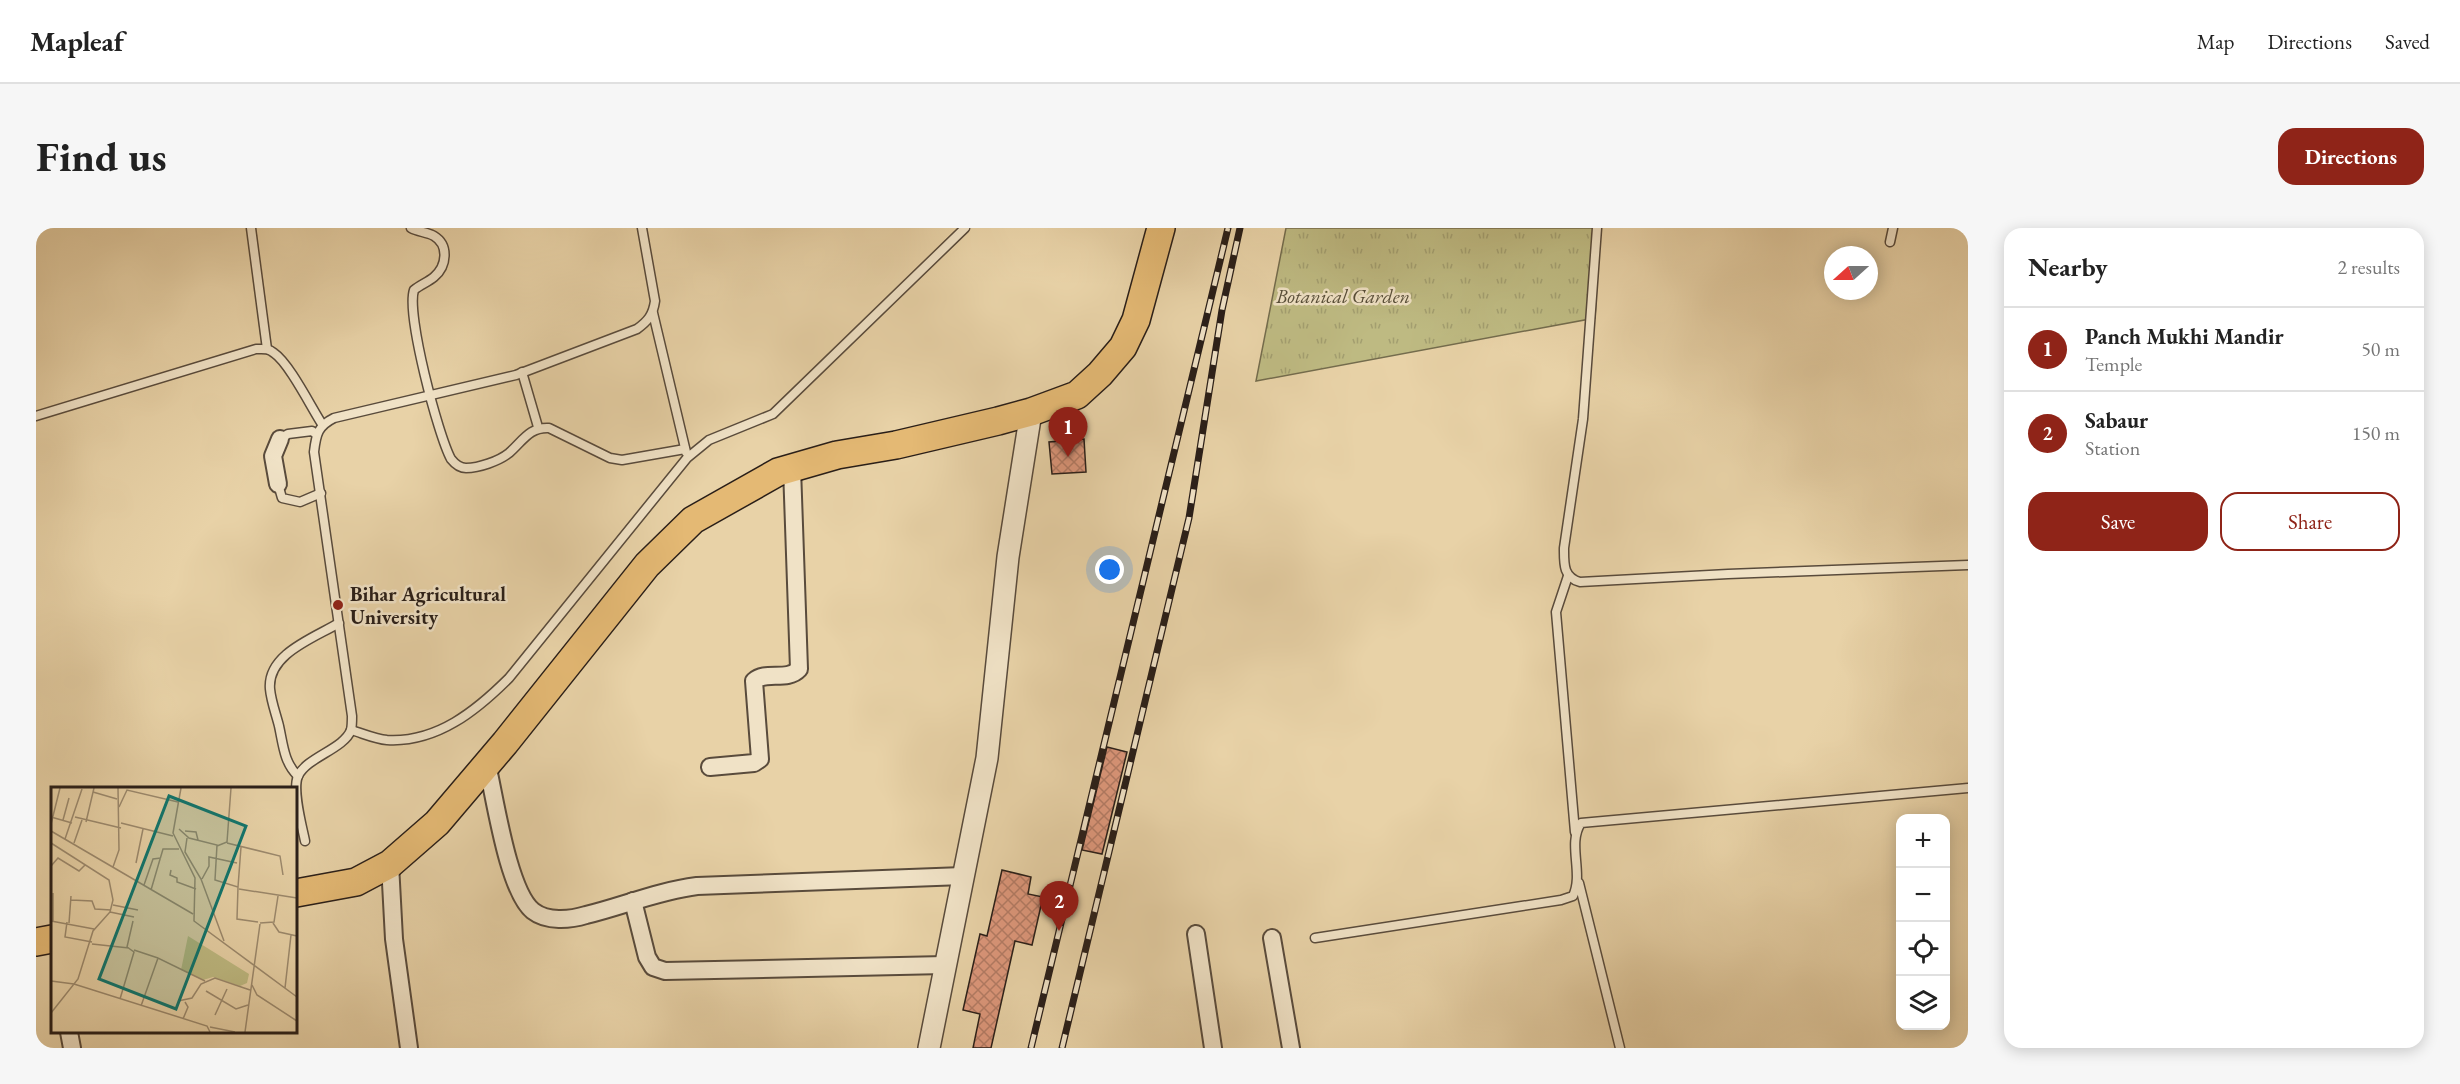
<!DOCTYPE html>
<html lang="en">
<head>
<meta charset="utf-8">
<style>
	:root { --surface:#fff; --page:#f6f6f6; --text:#222; --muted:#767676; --line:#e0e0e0; --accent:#8f2418 }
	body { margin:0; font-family:"EB Garamond",serif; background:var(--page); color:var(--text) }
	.controls { position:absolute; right:18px; bottom:18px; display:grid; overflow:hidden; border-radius:12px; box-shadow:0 3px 15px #0003 }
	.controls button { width:54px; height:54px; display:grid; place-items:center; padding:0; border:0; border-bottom:2px solid var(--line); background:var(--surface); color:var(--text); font:30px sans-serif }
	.compass { position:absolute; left:1788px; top:18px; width:54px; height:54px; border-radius:50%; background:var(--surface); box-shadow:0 3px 15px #0003; rotate:249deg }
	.you { position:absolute; left:1074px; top:342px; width:21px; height:21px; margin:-15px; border:4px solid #fff; border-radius:50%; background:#1a73e8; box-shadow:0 0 0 9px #1a73e833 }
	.badge { display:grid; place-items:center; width:39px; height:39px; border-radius:50%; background:var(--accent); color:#fff; font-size:20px; font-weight:700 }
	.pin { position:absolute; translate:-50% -50px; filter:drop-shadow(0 2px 3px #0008) }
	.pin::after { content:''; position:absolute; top:32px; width:21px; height:18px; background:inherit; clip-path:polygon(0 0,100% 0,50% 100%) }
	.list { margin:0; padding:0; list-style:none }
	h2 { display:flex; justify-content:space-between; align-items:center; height:78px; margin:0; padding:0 24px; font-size:26px }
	h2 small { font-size:20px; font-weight:400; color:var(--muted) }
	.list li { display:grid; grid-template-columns:39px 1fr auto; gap:18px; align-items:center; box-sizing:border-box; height:84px; padding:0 24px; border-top:2px solid var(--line) }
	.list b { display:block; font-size:22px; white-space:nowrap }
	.list p { margin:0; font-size:20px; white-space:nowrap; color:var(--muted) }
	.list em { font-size:20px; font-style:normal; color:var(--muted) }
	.actions { display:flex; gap:12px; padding:18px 24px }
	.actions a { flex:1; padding:14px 0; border:2px solid var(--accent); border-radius:18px; text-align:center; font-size:21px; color:var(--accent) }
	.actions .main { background:var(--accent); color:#fff }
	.icon { flex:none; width:33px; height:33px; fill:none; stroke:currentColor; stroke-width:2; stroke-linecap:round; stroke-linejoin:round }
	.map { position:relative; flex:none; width:1932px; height:820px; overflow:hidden; border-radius:18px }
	header { display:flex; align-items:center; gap:36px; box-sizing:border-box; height:84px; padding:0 30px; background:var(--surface); border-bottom:2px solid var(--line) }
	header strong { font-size:28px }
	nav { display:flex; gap:33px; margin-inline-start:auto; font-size:21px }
	.intro { display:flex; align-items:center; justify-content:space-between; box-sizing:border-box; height:144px; padding:0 36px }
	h1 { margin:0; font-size:42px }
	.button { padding:15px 27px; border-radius:18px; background:var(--accent); color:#fff; font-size:21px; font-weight:700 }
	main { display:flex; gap:36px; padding:0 36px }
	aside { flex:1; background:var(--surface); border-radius:18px; box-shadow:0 3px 15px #0003 }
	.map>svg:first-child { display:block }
	.park { fill:url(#park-tufts); stroke:#746c4d; stroke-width:1.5 }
	.building { fill:url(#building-cross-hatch); stroke:#291e18; stroke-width:1.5 }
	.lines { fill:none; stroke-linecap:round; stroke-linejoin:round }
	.service-casing { stroke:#594b3c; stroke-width:11 }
	.minor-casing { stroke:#594b3c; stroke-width:20 }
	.tertiary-casing { stroke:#594b3c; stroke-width:24 }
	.trunk-casing { stroke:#291e18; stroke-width:30 }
	.service { stroke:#f0e2c6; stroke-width:8 }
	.minor { stroke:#f0e2c6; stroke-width:16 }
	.tertiary { stroke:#f0e2c6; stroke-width:21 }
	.trunk { stroke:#e4b974; stroke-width:27 }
	.rail-casing { stroke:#291e18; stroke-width:7 }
	.rail { stroke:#f0e2c6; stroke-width:4.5; stroke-dasharray:14; stroke-linecap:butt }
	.poi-dot { fill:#8f2418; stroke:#f0e2c6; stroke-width:2 }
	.labels { text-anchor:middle; stroke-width:5; stroke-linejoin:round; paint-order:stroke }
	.park-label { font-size:20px; font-style:italic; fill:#564d38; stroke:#f0e2c6 }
	.poi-label { font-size:20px; font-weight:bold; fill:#291e18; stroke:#f0e2c6; text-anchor:start }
	.inset-road { fill:none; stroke:#9c8a6e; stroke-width:1.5 }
	.view { fill:#0f766e; fill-opacity:0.15; stroke:#0f766e; stroke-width:3 }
	.inset-edge { fill:none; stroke:#291e18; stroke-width:3 }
</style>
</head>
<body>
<header>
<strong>Mapleaf</strong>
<nav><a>Map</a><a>Directions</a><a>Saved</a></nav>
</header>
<div class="intro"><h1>Find us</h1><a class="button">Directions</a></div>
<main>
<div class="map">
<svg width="1932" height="820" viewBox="0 0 1932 820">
	<defs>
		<pattern id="park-tufts" width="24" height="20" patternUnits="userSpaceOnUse" patternTransform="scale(1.5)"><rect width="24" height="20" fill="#beba82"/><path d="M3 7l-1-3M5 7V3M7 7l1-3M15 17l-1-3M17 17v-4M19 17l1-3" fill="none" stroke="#a39f70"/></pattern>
		<pattern id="building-cross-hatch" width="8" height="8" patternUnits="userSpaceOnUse" patternTransform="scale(1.5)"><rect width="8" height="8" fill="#dd977b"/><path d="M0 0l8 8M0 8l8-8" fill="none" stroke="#b37b64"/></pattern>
	</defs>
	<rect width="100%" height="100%" fill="#e8d2a7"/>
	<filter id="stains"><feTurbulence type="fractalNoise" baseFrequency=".00333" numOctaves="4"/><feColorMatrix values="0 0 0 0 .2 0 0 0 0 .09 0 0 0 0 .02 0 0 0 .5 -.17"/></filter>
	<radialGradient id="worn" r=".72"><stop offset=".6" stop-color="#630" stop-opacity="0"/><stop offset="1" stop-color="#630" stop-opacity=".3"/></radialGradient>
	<polygon class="park" points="1250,0 1564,0 1559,90 1220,153"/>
	<g class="building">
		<polygon points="1048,211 1050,244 1016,246 1013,214"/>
		<polygon points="1071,519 1091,524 1066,626 1046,622"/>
		<polygon points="966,642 995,649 992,666 1007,669 996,717 979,713 955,820 937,820 944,786 927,782 944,706 951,708"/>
	</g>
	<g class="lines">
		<defs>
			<g id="service">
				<polyline points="215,0 231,121"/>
				<path d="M375,0C382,4 391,4 398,8C413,17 411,38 398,49C392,54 384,57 378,62C370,86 402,207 415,231C419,236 423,240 430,240C443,240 463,233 473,225C487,213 493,199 513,200L574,230L586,232L649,221"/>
				<path d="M1561,0L1547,191L1528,320C1528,336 1527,349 1544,354L1692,346L1932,337"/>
				<polyline points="1854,14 1857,0"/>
				<polyline points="617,85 650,224"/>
				<polyline points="486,144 502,199"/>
				<path d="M0,188L220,121C228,121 232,120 238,125C253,135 275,179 286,196"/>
				<polyline points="244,211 252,206 276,203 280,206"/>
				<polyline points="242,256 246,270 264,274 285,265"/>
				<polyline points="1532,348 1520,384 1539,604"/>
				<path d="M315,502C326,505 339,511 351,512C401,515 441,482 473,450L651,230L673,212L737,186L929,0"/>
				<path d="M262,548C248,535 247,516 243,498C240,486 235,473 234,461C231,426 278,410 303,395"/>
				<path d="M269,613C266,598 256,562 262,548C271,529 308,521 315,502C316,498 316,492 316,488L278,224C280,206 282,198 298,190L480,147L601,101C612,93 617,87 619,73L606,0"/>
				<polyline points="1543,655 1584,820"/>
				<path d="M1279,710L1525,672L1537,668C1548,645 1531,616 1545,595L1932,560"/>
			</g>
			<g id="minor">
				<polyline points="242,256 237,228 244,211"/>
				<path d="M451,536C459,570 472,663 497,683C511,694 534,692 550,687C587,678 622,663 661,658L927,648"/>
				<path d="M674,539L718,535L724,531L718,453C730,442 751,454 763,441L756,240"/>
				<polyline points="354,636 358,711 373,820"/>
				<polyline points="597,673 611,729 617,739 629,743 909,737"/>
				<polyline points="1160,706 1177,820"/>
				<polyline points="1236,710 1255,820"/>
				<polyline points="33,804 36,820"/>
			</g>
			<polyline id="tertiary" points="893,820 951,530 972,329 995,184"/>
			<g id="trunk">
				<polyline points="260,665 320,654 354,636 401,595 469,515 611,337 657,292 742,244 801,227 860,217 962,193 995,184 1041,167 1064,146 1087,119 1100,92 1125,0"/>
				<polyline points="0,714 16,711"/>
			</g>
		</defs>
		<use href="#service" class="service-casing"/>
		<use href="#minor" class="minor-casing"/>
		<use href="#tertiary" class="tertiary-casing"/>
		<use href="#trunk" class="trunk-casing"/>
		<use href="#service" class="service"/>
		<use href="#minor" class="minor"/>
		<use href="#tertiary" class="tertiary"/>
		<use href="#trunk" class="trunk"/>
		<defs>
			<g id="rail">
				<polyline points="995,820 1192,0"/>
				<polyline points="1026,820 1153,290 1186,82 1204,0"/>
			</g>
		</defs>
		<use href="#rail" class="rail-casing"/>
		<use href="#rail" class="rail"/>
	</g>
	<circle class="poi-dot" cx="302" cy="377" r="6"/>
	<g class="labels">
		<g class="park-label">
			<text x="1307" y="75">Botanical Garden</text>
		</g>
		<g class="poi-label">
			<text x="314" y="373">Bihar Agricultural<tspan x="314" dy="23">University</tspan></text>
		</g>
	</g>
	<g transform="translate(15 559)">
		<rect width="246" height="246" fill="#e8d2a7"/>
		<path d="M137,149L198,187L196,196L189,199L162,190L152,193L130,183Z" fill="#beba82"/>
		<path class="inset-road" d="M130,1L122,46L144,91L143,134L246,210M42,5L66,12M68,20L76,3L127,15M0,30L21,36M24,30L70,41M12,33L18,11M35,35L43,1M70,36L122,49M0,37L9,1M128,42L138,51L166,58L164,93L187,100L186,132L207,135M0,44L142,127M134,44L145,45L147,53M136,51L134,65L150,92L173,154M14,52L31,2M0,56L58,93L62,113L59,125L42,144L27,192L0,226M23,56L31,33M176,56L229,69L232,88M166,59L176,55L180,1M85,76L92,42M0,79L7,71L28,84L34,78M62,80L68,63L67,1M120,83L119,88L126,91V95L145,102M151,92L158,79V70L186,76M93,98L102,72L110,71M187,100L190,60M188,102L246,111M100,103L112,62H128M2,106V134M20,113L41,114L44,122L60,123M62,118L87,123M59,125L83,130M0,134L43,142M16,135L14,150L41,155M18,136L20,109M209,136L223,135L227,109M222,136L228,145L246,149M41,157L78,161M83,163L107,171M0,194L23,197L156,239L159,245M201,198L206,208L246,234M234,201L240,148M155,204L185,222L197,218M69,212L83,165L76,160L82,134M127,214L141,211L150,197L164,191L199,203M90,219L107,171L154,194M164,228L176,202M132,232L137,220L134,215M159,240L184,245M194,245L209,137"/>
		<path class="view" d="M118,9L195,39L125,222L48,192Z"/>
		<rect width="246" height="246" class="inset-edge"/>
	</g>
	<rect width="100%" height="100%" filter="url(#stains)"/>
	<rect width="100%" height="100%" fill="url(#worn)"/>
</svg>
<div class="controls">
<button>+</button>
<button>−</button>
<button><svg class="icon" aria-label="locate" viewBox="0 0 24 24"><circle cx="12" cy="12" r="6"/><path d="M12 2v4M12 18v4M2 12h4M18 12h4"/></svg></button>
<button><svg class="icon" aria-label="layers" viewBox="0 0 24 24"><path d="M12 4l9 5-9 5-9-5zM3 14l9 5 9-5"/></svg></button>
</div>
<svg class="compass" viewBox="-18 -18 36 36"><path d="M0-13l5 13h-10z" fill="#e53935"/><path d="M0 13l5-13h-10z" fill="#767676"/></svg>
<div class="you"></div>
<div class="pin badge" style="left:1032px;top:229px">1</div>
<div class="pin badge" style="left:1023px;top:703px">2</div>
</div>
<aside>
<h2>Nearby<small>2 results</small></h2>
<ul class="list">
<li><span class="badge">1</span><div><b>Panch Mukhi Mandir</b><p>Temple</p></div><em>50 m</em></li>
<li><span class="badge">2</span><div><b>Sabaur</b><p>Station</p></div><em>150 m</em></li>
</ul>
<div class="actions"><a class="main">Save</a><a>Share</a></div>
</aside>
</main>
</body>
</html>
